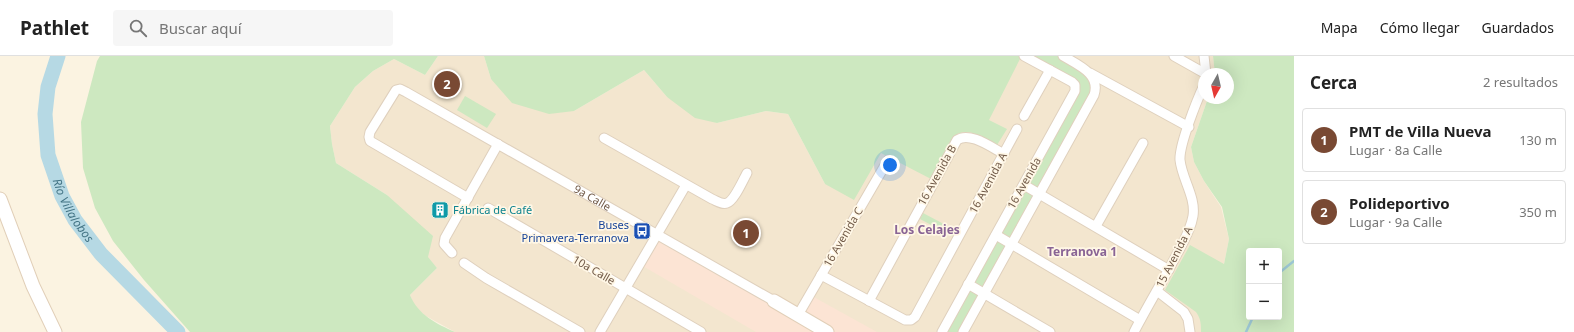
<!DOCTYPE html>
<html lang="es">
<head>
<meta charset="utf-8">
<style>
	:root { --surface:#fff; --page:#f6f6f6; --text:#222; --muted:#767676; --line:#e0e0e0; --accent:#794933 }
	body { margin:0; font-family:"Noto Sans",sans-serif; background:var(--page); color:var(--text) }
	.controls { position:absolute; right:12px; bottom:12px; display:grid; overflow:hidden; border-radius:4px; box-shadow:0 4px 16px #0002 }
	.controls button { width:36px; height:36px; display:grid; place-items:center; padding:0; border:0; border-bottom:1px solid var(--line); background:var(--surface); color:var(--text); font:20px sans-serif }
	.compass { position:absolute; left:1198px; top:12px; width:36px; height:36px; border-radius:50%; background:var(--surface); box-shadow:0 4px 16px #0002; rotate:188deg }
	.you { position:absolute; left:890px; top:109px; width:14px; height:14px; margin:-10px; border:3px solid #fff; border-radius:50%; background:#1a73e8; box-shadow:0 0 0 6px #1a73e833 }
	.badge { display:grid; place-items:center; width:26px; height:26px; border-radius:50%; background:var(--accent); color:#fff; font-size:13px; font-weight:700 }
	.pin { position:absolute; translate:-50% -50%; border:2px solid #fff; box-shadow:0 1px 4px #0006 }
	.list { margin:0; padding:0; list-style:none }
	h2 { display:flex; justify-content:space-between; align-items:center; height:52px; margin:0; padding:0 16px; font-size:17px }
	h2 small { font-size:13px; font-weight:400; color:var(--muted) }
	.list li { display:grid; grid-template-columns:26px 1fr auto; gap:12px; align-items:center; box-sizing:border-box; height:64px; margin:0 8px 8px; padding:0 8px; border:1px solid var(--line); border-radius:4px }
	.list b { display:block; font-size:15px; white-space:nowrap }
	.list p { margin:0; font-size:13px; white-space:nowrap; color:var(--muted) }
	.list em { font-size:13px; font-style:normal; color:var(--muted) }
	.icon { flex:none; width:22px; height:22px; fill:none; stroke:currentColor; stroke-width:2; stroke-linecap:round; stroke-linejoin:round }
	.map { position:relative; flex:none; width:1294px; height:276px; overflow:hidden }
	header { display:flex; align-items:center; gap:24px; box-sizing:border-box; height:56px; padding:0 20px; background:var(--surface); border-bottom:1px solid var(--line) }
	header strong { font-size:19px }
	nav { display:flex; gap:22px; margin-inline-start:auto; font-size:14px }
	.search { width:280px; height:36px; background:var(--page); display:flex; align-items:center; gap:10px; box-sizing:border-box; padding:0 14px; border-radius:4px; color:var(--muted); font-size:15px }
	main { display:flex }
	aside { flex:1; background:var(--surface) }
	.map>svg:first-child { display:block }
	.residential { fill:#f3e6cf }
	.commercial { fill:#fce4d4 }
	.green { fill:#cde8c0; fill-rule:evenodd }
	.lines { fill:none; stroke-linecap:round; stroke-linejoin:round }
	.stream { stroke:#9dc8d5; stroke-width:2.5 }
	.river { stroke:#b6d9e4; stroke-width:15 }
	.street-casing { stroke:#dfd0bd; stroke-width:11 }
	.secondary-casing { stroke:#e1cfb8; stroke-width:15 }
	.street { stroke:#fff; stroke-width:9 }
	.secondary { stroke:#fff; stroke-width:13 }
	.labels { text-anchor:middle; stroke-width:3.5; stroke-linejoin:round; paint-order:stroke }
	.street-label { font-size:11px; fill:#725b49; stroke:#fff7e6 }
	.culture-label { font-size:11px; fill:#0d838f; stroke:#fff7e6; text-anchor:start }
	.transit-label { font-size:11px; fill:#164399; stroke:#fff7e6; text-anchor:end }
	.water-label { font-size:12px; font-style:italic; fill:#437485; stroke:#fff7e6 }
	.neighbourhood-label { font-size:12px; font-weight:bold; fill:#896495; stroke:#fff7e6 }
</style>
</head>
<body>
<header>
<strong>Pathlet</strong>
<div class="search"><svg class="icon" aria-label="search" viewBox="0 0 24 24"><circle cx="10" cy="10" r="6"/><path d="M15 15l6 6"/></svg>Buscar aquí</div>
<nav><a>Mapa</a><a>Cómo llegar</a><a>Guardados</a></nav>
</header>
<main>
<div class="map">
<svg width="1294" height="276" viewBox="0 0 1294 276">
	<rect width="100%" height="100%" fill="#fbf3e1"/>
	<polygon class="residential" points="438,0 484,0 491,23 574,55 644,14 667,41 717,67 766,55 788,58 825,128 926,0 1213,0 1215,16 1215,18 1204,18 1204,42 1208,42 1191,91 1194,106 1204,125 1221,151 1229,183 1224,208 1201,267 1201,276 455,276 424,259 414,249 410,239 437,212 427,201 387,139 336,107 332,88 330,70 355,31 373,15 394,3 425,19"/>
	<g class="commercial">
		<polygon points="657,181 820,276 756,276 641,209"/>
		<polygon points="812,240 877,276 831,276 801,259"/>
	</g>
	<g class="green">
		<path d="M100,0H438L425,19L394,3L373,15L355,31L330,70L332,88L336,107L387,139L433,180L428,201L437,212L410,239C418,259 437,268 455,276H190L144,224L113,185L95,152L83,112L81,66L97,5Z"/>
		<path d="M484,0H1019L1021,1L989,64L1007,73L997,89C984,82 964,67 952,83L931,123L881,97L854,144L825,128L788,58L766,55L717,67L695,62L667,41L644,14L574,55L549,58L512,47L491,23Z"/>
		<polygon points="1027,0 1060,0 1089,19 1093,34 1040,136 1025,128 1077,34"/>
		<path d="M1213,0H1294V276H1201C1201,268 1201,263 1196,256L1165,234L1190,189L1224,208L1229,183L1222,151L1204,125L1194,106L1191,91L1208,42H1228V18H1215ZM1249,195H1279V261H1249Z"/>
		<polygon points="465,40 496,58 487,72 457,54"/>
		<polygon points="1023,131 1038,140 1013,186 998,177"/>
		<polygon points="923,157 957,175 954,181 920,163"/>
		<polygon points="995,182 1010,190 984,235 970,227"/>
		<polygon points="968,231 982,239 962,276 943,276"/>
	</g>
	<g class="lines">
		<g class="stream">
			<polyline points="1279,217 1294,205"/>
			<polyline points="1246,276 1253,261"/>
		</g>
		<path class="river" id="s1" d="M58,0L48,31L45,58L48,99L62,140L75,164L101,198L178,276"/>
		<defs>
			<g id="street">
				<polyline points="1174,0 1206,18"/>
				<polyline points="1204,0 1206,18"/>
				<polyline points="1090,17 1189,71"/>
				<polyline points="1024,60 1050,14"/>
				<path d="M604,82L712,143C717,145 722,149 727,147C734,145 743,124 747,117"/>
				<polyline points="1024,129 1169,214"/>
				<path id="s2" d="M468,142L370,85L369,81L370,76L396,34L400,33L406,36L774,245"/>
				<polyline points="488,152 701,276"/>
				<polyline points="1096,170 1143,87"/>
				<polyline points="996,179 1140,264"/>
				<polyline points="452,197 444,188 445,182 498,88"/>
				<polyline points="464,207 486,222 580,276"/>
				<polyline points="821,219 905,264 911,264 915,261 1017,73"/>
				<polyline points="968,228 1050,276"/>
				<polyline points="1157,235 1184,256 1188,263 1190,276"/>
				<path d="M869,245L957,84C970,75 992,92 1004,98"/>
				<polyline points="798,259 888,104"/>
				<polyline points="600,276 686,129"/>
				<polyline points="942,276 1075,35 1075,29 1072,26 1024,0"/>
				<path d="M963,276L1094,39C1101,18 1078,9 1063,0"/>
				<path d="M1134,276C1148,249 1164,223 1178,196C1184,185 1191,173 1193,160C1196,141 1182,123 1180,104C1179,89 1197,44 1204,29"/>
			</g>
			<g id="secondary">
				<polyline points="0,143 33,230 55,276"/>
				<polyline points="774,245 827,276"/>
			</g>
		</defs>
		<use href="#street" class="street-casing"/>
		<use href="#secondary" class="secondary-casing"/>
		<use href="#street" class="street"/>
		<use href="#secondary" class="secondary"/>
	</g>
	<defs>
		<symbol id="building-square" viewBox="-11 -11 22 22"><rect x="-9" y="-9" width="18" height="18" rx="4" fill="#0f9aa8" stroke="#fff7e6"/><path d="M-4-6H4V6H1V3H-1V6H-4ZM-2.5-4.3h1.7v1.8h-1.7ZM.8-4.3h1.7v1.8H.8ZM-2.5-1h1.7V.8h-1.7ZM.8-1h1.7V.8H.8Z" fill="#fff"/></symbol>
		<symbol id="bus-square" viewBox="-11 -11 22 22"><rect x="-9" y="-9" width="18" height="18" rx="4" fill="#1a4fb4" stroke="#fff7e6"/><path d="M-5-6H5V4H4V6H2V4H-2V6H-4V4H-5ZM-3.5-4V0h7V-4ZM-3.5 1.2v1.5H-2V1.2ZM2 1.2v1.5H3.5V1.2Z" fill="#fff"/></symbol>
	</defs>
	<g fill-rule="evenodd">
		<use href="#building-square" x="430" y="144" width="20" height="20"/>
		<use href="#bus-square" x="632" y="165" width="20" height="20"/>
	</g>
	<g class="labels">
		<g class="street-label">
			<text transform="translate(937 119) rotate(-61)" y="4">16 Avenida B</text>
			<text transform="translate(988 127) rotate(-62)" y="4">16 Avenida A</text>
			<text transform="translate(1024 127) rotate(-61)" y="4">16 Avenida</text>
			<text dy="4" stroke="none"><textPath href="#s2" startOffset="397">9a Calle</textPath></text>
			<text transform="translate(843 181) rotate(-60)" y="4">16 Avenida C</text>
			<text transform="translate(1174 201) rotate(-63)" y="4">15 Avenida A</text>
			<text transform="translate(594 214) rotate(30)" y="4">10a Calle</text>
		</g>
		<g class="culture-label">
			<text x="453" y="158">Fábrica de Café</text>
		</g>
		<g class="transit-label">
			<text x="629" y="173">Buses<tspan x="629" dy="13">Primavera-Terranova</tspan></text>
		</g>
		<g class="water-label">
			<text dy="4" stroke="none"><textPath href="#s1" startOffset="162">Río Villalobos</textPath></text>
		</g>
		<g class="neighbourhood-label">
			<text x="927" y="178">Los Celajes</text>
			<text x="1082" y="200">Terranova 1</text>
		</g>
	</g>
</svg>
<div class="controls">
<button>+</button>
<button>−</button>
</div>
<svg class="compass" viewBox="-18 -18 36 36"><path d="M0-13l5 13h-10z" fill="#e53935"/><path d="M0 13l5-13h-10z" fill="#767676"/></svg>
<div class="you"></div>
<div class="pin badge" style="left:746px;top:177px">1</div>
<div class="pin badge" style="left:447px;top:28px">2</div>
</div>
<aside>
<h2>Cerca<small>2 resultados</small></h2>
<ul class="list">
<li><span class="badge">1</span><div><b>PMT de Villa Nueva</b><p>Lugar · 8a Calle</p></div><em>130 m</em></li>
<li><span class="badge">2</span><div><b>Polideportivo</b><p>Lugar · 9a Calle</p></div><em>350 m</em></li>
</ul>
</aside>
</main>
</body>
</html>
